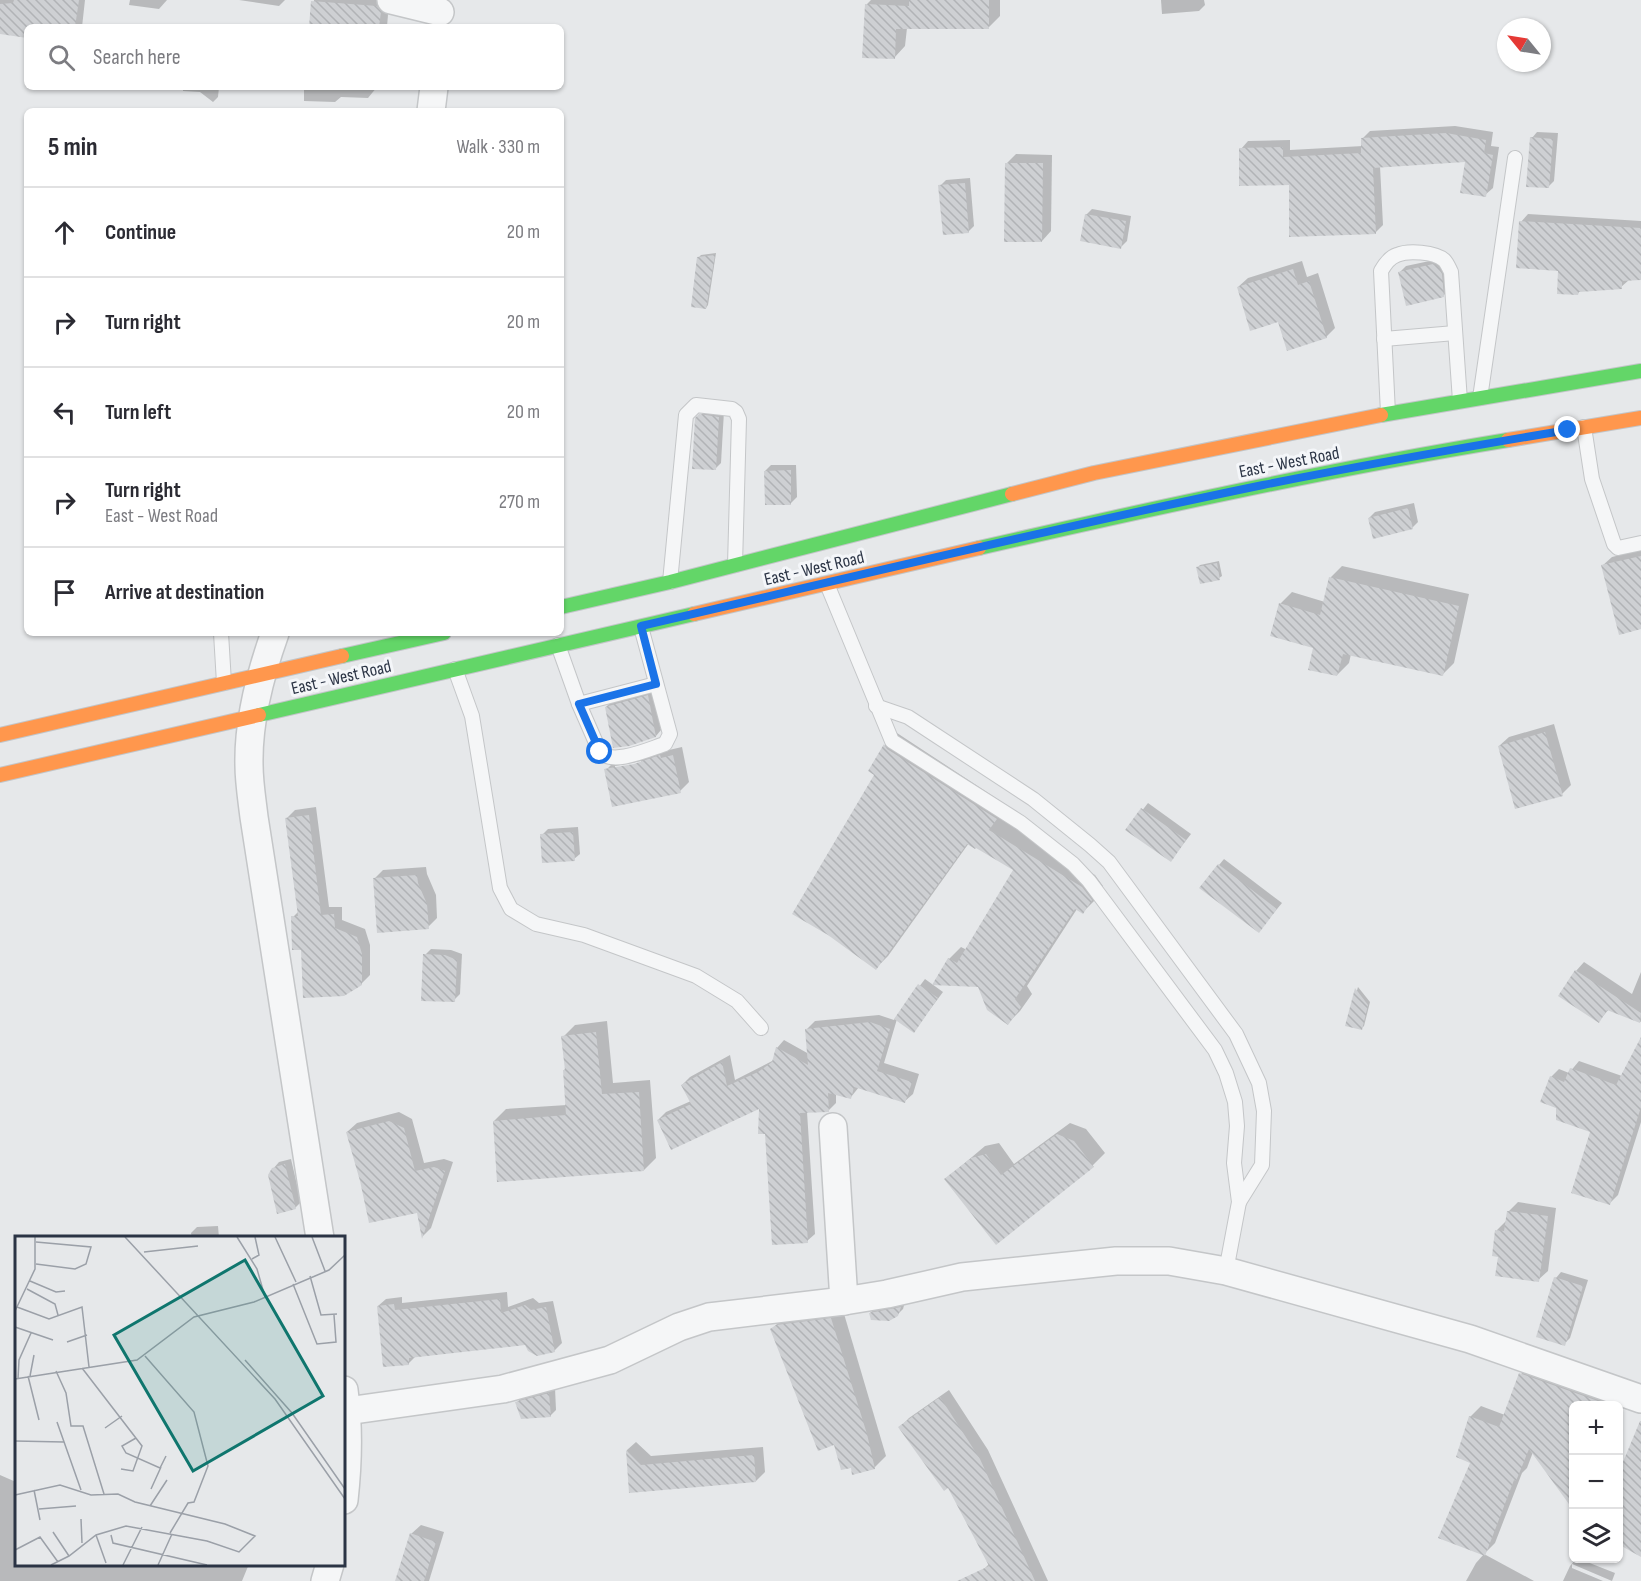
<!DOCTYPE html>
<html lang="en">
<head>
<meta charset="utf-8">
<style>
	:root { --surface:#fff; --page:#f2f2f3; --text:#2b2b33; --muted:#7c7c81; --line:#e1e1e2 }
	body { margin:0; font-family:"Sofia Sans Condensed",sans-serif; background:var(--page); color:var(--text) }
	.controls { position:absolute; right:18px; bottom:18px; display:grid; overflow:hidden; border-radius:9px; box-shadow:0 2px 4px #0004 }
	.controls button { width:54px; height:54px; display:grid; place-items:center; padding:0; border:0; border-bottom:2px solid var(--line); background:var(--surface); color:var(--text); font:30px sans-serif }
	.compass { position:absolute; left:1497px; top:18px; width:54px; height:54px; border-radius:50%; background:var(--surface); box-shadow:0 2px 4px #0004; rotate:300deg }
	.stop { position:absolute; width:18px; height:18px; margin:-14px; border:4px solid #1a73e8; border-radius:50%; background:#fff }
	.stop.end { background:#1a73e8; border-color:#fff; box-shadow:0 2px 6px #0008 }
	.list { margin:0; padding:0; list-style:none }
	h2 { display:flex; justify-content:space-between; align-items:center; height:78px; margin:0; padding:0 24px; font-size:26px }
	h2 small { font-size:20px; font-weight:400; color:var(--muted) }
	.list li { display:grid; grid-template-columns:39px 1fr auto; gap:18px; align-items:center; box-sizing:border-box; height:90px; padding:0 24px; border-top:2px solid var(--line) }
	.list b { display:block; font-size:22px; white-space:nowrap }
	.list p { margin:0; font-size:20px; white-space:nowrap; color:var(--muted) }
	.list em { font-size:20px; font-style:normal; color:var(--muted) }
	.icon { flex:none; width:33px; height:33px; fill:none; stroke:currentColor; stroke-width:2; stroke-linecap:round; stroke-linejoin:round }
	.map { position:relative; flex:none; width:1641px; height:1581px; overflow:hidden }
	.search { position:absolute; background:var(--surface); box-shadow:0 2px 4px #0004; left:24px; top:24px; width:540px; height:66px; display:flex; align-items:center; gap:15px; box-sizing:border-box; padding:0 21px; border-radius:9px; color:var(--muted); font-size:22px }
	.panel { position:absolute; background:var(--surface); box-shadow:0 2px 4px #0004; left:24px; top:108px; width:540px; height:528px; border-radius:9px }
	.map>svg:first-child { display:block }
	.shadow { fill:#0003; fill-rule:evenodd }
	.building { fill:url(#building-back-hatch) }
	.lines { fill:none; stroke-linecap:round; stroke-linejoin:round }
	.lane-casing { stroke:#c4c6c8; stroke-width:16 }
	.street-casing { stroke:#c4c6c8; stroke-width:30 }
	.fast-casing { stroke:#c2c5c8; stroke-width:16 }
	.slow-casing { stroke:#c2c5c8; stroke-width:16 }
	.lane { stroke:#f5f6f7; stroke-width:14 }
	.street { stroke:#f5f6f7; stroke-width:27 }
	.fast { stroke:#63d668; stroke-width:14 }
	.slow { stroke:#ff974d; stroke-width:14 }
	.route { stroke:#1a73e8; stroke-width:8 }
	.labels { text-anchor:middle; stroke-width:6; stroke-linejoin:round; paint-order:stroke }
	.street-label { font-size:18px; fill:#2b3445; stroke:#f4f6f9 }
	.inset-road { fill:none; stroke:#9ba0a8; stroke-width:1.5 }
	.view { fill:#0f766e; fill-opacity:0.15; stroke:#0f766e; stroke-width:3 }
	.inset-edge { fill:none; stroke:#2b3445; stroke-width:3 }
</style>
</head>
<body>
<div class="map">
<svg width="1641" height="1581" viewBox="0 0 1641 1581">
	<defs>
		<pattern id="building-back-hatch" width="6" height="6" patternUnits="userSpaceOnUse" patternTransform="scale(1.5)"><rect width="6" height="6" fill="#ced0d3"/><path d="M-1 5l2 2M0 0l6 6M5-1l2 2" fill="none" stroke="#b1b3b6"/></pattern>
	</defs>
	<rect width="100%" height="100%" fill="#e6e8ea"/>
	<g class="shadow">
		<polygon points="0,0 85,0 82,27 27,27 27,37 0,33"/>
		<polygon points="130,0 167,0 159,9 129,5"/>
		<polygon points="239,0 285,0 279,6"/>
		<polygon points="314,0 388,0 389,2 387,27 310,27"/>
		<polygon points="871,0 1000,0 1000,16 989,27 907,28 905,46 894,58 866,5"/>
		<polygon points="1161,0 1204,0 1205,5 1199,11 1162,14"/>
		<polygon points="183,87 219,87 218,97 213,102 200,92 183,91"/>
		<polygon points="304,87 377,87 368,98 341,97 335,102 304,101"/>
		<polygon points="1455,126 1493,132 1491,146 1499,147 1493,188 1485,195 1466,161 1380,166 1383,225 1375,233 1290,184 1241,149 1248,141 1290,140 1290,150 1363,146 1362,139 1370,131"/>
		<polygon points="1537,132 1558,133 1554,181 1548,187 1532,138"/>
		<polygon points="1016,154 1052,155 1051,231 1042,241 1006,164"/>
		<polygon points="970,178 974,226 969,231 940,186 946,180"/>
		<polygon points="1092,209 1131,216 1127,241 1121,247 1086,215"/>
		<polygon points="1528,214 1641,221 1641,278 1629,280 1621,287 1560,269 1521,222"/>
		<polygon points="716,253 708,305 706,308 698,258 701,255"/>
		<polygon points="1439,259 1441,260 1449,290 1443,296 1400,272 1406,266"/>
		<polygon points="1302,261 1307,277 1318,273 1335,328 1326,337 1278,320 1238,287 1248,278"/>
		<polygon points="707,409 724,411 721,463 715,469 697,419"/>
		<polygon points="771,465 796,465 797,497 791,503 765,471"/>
		<polygon points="1414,503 1418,522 1412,528 1369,518 1375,512"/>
		<polygon points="1641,550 1641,628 1602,566 1612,557"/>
		<polygon points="1219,561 1222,576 1219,578 1198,567 1200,565"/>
		<polygon points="1342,566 1469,594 1454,663 1442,675 1351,654 1349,663 1337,675 1280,604 1292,592 1325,602 1331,577"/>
		<polygon points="653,691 661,730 656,736 606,707 612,701"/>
		<polygon points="1554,724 1571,785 1562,794 1499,746 1509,737"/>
		<polygon points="897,733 1008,806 1000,817 1095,875 1103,886 1095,900 1083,912 1077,909 1027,986 1032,994 1020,1011 1008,1023 979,986 949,959 961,947 967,950 1015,870 969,843 888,956 876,968 876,774 870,771 885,745"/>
		<path d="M669,747V750L682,747L689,782L680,791L606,770L615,761ZM641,761L642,764L615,769V766Z"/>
		<polygon points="1148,803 1191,834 1171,860 1128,829"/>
		<polygon points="316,807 329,907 342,907 342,920 365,929 370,945 370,975 361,984 302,949 293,917 299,911 287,818 295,810"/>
		<polygon points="578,827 580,854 574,859 542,835 548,829"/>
		<polygon points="1224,859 1282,903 1259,931 1219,865"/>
		<polygon points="426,867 427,874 436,895 437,918 428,927 374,879 383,870"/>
		<polygon points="431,949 451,950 462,954 460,994 454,1000 425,955"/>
		<polygon points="1584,962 1632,994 1641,972 1641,1022 1609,1009 1599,1021 1576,971"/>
		<polygon points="925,979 943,992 914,1031 897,1019 884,1063 919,1074 913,1094 905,1101 859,1087 851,1097 836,1094 836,1103 828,1111 807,1112 815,1234 807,1241 766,1132 760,1107 658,1120 666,1112 691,1101 682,1085 690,1077 730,1055 735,1080 774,1060 777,1048 784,1040 809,1054 807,1029 815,1021 879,1015 894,1020"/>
		<polygon points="1358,987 1370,1002 1364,1026 1362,1028 1347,1025"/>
		<polygon points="607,1021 613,1083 650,1080 656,1158 644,1170 494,1121 506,1109 567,1105 564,1070 566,1068 563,1037 575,1025"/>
		<polygon points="1641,1040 1641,1122 1618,1195 1610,1203 1592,1131 1557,1107 1551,1077 1559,1069 1569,1073 1579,1061 1622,1076"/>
		<polygon points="399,1112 412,1119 424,1163 444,1159 453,1162 431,1228 423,1236 418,1211 362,1181 347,1132 357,1123"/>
		<polygon points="1070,1123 1086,1129 1105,1153 1093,1165 996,1243 946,1179 985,1146 999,1143 1014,1164"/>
		<polygon points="291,1159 301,1202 295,1208 273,1169 279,1162"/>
		<polygon points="1518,1202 1556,1208 1548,1271 1538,1280 1500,1256 1497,1230 1506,1221 1508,1212"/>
		<polygon points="218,1226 219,1238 192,1238 191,1233 197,1227"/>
		<polygon points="1561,1272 1588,1280 1570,1338 1564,1344 1556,1278"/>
		<polygon points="507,1292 508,1307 533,1298 539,1303 553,1301 562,1343 554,1351 526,1344 417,1355 409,1363 378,1306 386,1299 402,1297 402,1303"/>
		<polygon points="905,1302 903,1309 897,1315 870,1313 876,1308"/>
		<polygon points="842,1307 886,1456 874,1468 852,1466 835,1443 771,1330 783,1318"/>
		<polygon points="1532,1363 1616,1393 1610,1406 1574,1406 1533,1452 1527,1468 1522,1473 1495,1543 1484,1554 1471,1462 1470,1417 1481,1406 1505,1415 1521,1374"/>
		<polygon points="555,1388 556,1410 550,1416 517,1402 523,1397"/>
		<polygon points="949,1390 988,1450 1048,1581 988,1581 983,1570 990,1563 949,1486 900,1427 909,1418"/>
		<polygon points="636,1442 651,1456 763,1447 765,1472 756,1481 630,1491 627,1450"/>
		<polygon points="0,1475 16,1482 16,1564 249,1564 242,1581 0,1581"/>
		<polygon points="421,1525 444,1532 429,1581 396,1581 411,1534"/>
		<polygon points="1484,1554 1534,1581 1466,1581 1476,1563"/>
		<polygon points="1577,1558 1615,1573 1612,1581 1572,1564 1572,1568 1603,1581 1563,1581 1570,1566"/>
	</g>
	<g class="building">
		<polygon points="14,0 79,0 75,27 27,27 27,38 0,34 0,4 13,3"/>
		<polygon points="909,0 989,0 989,29 896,29 895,59 862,58 865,4 909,6"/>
		<polygon points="311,1 377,6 381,12 379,27 309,27"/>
		<polygon points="1446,133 1486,140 1484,153 1493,155 1486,197 1460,193 1465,162 1373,168 1376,234 1289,237 1289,185 1239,186 1239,148 1283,147 1283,157 1361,153 1361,138"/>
		<polygon points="1530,137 1553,139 1549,188 1526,187"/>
		<polygon points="1005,163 1043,163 1042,242 1004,242"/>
		<polygon points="965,183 969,233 943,235 938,185"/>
		<polygon points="1085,214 1126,221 1121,249 1080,241"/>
		<polygon points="1519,221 1641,228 1641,280 1622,281 1622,289 1579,292 1578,295 1557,294 1558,271 1516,268"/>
		<polygon points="715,255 706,309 691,307 697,257"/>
		<polygon points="1433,264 1438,267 1442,274 1444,297 1406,306 1398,272"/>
		<polygon points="1293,269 1298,285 1309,281 1327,338 1287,351 1278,322 1250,331 1237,287"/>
		<polygon points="699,414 719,417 716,470 692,469 695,418"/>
		<polygon points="791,470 791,505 765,505 764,471"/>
		<polygon points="1408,508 1413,529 1373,539 1368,518"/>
		<polygon points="1641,556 1641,629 1619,635 1601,565"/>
		<polygon points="1217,563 1220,580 1200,584 1196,567"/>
		<polygon points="1329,577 1459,606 1443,676 1343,654 1337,676 1308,670 1313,648 1270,636 1279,603 1320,615"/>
		<polygon points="648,695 656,737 629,746 613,748 605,707"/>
		<polygon points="1545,732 1563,796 1515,809 1498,746"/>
		<polygon points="884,744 887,749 997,819 989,830 1082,887 1092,900 1083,914 1075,909 1015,999 1021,1007 1008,1025 987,1010 978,987 932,985 948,958 957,963 1013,870 976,848 975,849 967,844 876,970 828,935 792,914 874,775 868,771"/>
		<polygon points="660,755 661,758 673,755 681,793 612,807 604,769 634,764"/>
		<polygon points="1141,808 1186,840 1171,862 1125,830"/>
		<polygon points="309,815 321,915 334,914 335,928 357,937 362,954 362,985 344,996 303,998 301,950 292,950 291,916 298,916 285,818"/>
		<polygon points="573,832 575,861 542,863 540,834"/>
		<polygon points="1218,864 1277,909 1259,933 1199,888"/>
		<polygon points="417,875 418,883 427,904 429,929 377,933 373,878"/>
		<polygon points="423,954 445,955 457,960 455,1002 421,1001"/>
		<polygon points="1575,970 1641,1013 1640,1023 1607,1010 1599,1023 1558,996"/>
		<polygon points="918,984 938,998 914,1033 894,1019"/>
		<polygon points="1355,988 1368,1005 1362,1030 1345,1026"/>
		<polygon points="870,1022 890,1029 877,1071 912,1082 905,1103 854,1087 851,1099 828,1093 829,1112 800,1113 808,1243 772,1245 765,1134 758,1134 759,1109 671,1150 657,1120 691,1104 681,1085 722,1062 727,1086 758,1072 772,1062 776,1047 808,1065 805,1029"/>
		<polygon points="596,1032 602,1094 639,1092 644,1171 497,1182 493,1121 566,1115 563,1070 565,1070 561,1036"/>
		<polygon points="1641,1037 1641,1107 1610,1205 1571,1193 1590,1132 1556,1120 1556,1108 1540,1102 1550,1076 1564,1082 1570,1068 1616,1085"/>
		<polygon points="389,1121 404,1128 415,1171 434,1167 445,1171 422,1239 417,1213 369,1223 360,1181 346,1132"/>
		<polygon points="1057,1134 1074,1141 1094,1167 996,1245 944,1179 971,1158 986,1154 1001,1175"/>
		<polygon points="285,1164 296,1209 277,1214 268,1175 272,1168"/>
		<polygon points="1507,1211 1548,1216 1539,1282 1495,1276 1498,1257 1492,1256 1495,1230 1504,1231"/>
		<polygon points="1554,1277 1583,1286 1565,1346 1536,1337"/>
		<polygon points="500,1299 501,1313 525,1305 531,1310 546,1307 555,1352 537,1356 528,1351 525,1345 409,1358 409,1365 383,1367 377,1306 394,1304 395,1310"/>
		<polygon points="901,1307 898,1316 889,1321 871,1320 869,1313"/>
		<polygon points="831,1318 867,1434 875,1469 852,1475 851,1468 841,1470 834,1445 818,1451 770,1329 776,1325"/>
		<polygon points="1519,1373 1612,1406 1574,1406 1574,1511 1529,1449 1516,1481 1514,1480 1485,1556 1438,1538 1470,1463 1456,1457 1469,1416 1499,1427"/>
		<polygon points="549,1393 551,1417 521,1419 515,1402"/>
		<polygon points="940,1397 980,1459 1035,1581 957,1581 989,1566 948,1488 944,1491 898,1427"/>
		<polygon points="1640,1421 1641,1421 1641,1557 1618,1544 1618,1474"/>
		<polygon points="626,1450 641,1465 754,1455 756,1482 629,1493"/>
		<polygon points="410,1533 436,1542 424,1581 395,1581"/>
	</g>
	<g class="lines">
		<defs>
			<g id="lane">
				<polyline points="1384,339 1455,333"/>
				<polyline points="1480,398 1515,158"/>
				<path d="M1388,413L1381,271C1385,264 1390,257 1397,255C1408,250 1435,252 1444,260C1447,263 1449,268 1451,272L1460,401"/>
				<polyline points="1584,427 1592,479 1614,544 1618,548 1641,543"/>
				<polyline points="670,582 686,415 696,405 732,409 736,412 739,419 735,565"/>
				<polyline points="827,584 892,741 1021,823 1073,864 1089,881 1215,1050 1226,1073 1235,1102 1237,1126 1234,1163 1239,1202 1226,1271"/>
				<polyline points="221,633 224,683"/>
				<path d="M558,645L579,704L600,752C613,766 649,749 665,744L670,734L641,627"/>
				<polyline points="455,669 472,716 500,888 511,909 536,924 584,935 696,976 737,1001 761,1028"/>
				<polyline points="579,704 656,684"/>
				<polyline points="876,706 908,717 1033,799 1090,845 1109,862 1236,1034 1259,1083 1264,1111 1262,1165 1239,1202"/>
			</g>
			<g id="street">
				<polyline points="391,0 440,12"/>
				<polyline points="431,111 434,87"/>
				<path d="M275,633C260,675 248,720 249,765C249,782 252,800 254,817L320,1238"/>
				<polyline points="833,1127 844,1301"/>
				<path d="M344,1390C349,1426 348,1464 344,1500"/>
				<polyline points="347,1411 503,1389 610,1360 679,1327 709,1317 844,1301 887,1294 962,1277 1116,1261 1169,1261 1226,1271 1470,1339 1641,1399"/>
				<polyline points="325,1581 330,1564"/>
			</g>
			<g id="fast">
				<polyline points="1381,415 1641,371"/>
				<path d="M979,548C1154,508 1331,469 1508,440"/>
				<polyline points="561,607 670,582 1012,494"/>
				<polyline points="342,656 444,633"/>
				<polyline points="259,715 694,614"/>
			</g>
			<g id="slow">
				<polyline points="1508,440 1641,418"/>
				<polyline points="1012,494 1094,473 1381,415"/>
				<polyline points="694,614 979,548"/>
				<polyline points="0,735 342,656"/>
				<polyline points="0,775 259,715"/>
			</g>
		</defs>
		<use href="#lane" class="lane-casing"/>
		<use href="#street" class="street-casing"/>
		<use href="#fast" class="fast-casing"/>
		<use href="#slow" class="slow-casing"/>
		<use href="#lane" class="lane"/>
		<use href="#street" class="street"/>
		<use href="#fast" class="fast"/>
		<use href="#slow" class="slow"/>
	</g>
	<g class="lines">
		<path class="route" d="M600,752L579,704L656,684L641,626C848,578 1055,528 1263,485C1364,465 1466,447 1568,430"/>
	</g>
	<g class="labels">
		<g class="street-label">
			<text transform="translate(1289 462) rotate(-11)" y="6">East - West Road</text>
			<text transform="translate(814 568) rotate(-13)" y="6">East - West Road</text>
			<text transform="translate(341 677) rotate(-13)" y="6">East - West Road</text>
		</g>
	</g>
	<g transform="translate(15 1236)">
		<rect width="330" height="330" fill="#e6e8ea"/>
		<path class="inset-road" d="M110,1L260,163L330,263M222,1L242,33L250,61M260,1L281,46M297,1L310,35M21,6L76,11L71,28L60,33L21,28M129,16L183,10M237,23L244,19L240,1M295,40L306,79L322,78M15,45L41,56L50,55M278,48L302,108L321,106L319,79M12,53L40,68L43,79M2,71L34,83L67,71L74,131M0,75L20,33V1M0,91L38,104M52,106L72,99M130,120L179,176L193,230L179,266L173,267L155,297M230,124L277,177L330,253M67,132L127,210L118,235L106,233M41,135L51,157L56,190H68L89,258M13,140L24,184M15,140L19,119M0,143L122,124L179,81L239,66L314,34L330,19M3,143L4,124L16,97M42,186L66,254M90,192L107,180M121,202L107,210L111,217L145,232L151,220M0,205L49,206M136,253L146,231M19,254L25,284M0,259L45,249L76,259L103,258L120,266L210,288L240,300L224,316L192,305L111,290L81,299L54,320L36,329M135,270L152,244M24,273L61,270M66,283L67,307M38,296L54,320M81,299L91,327M96,299L98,307L192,329M0,314L25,301L43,326M108,329L127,291M143,329L157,298"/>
		<path class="view" d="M230,24L308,160L178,235L99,99Z"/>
		<rect width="330" height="330" class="inset-edge"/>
	</g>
</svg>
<div class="controls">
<button>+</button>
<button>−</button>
<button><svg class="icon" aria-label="layers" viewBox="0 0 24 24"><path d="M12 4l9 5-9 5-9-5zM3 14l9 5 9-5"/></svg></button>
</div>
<svg class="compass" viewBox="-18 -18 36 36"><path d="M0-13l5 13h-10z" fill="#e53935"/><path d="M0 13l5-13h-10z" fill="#7c7c81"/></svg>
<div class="stop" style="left:600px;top:752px"></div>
<div class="stop end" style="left:1568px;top:430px"></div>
<div class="search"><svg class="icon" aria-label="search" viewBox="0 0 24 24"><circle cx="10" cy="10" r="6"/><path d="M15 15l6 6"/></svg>Search here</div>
<section class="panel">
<h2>5 min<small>Walk · 330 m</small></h2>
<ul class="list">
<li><svg class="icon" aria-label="ahead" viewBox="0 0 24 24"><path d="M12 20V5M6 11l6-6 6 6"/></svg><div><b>Continue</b></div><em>20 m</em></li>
<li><svg class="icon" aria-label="right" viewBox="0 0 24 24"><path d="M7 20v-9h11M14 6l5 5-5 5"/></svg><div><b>Turn right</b></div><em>20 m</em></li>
<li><svg class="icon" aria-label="left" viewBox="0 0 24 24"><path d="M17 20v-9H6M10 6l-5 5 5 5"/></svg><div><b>Turn left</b></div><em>20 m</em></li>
<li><svg class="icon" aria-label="right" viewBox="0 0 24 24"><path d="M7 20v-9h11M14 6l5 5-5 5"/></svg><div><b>Turn right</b><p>East - West Road</p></div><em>270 m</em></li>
<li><svg class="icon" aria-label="arrive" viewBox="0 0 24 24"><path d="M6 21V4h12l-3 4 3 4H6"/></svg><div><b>Arrive at destination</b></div></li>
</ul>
</section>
</div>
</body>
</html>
